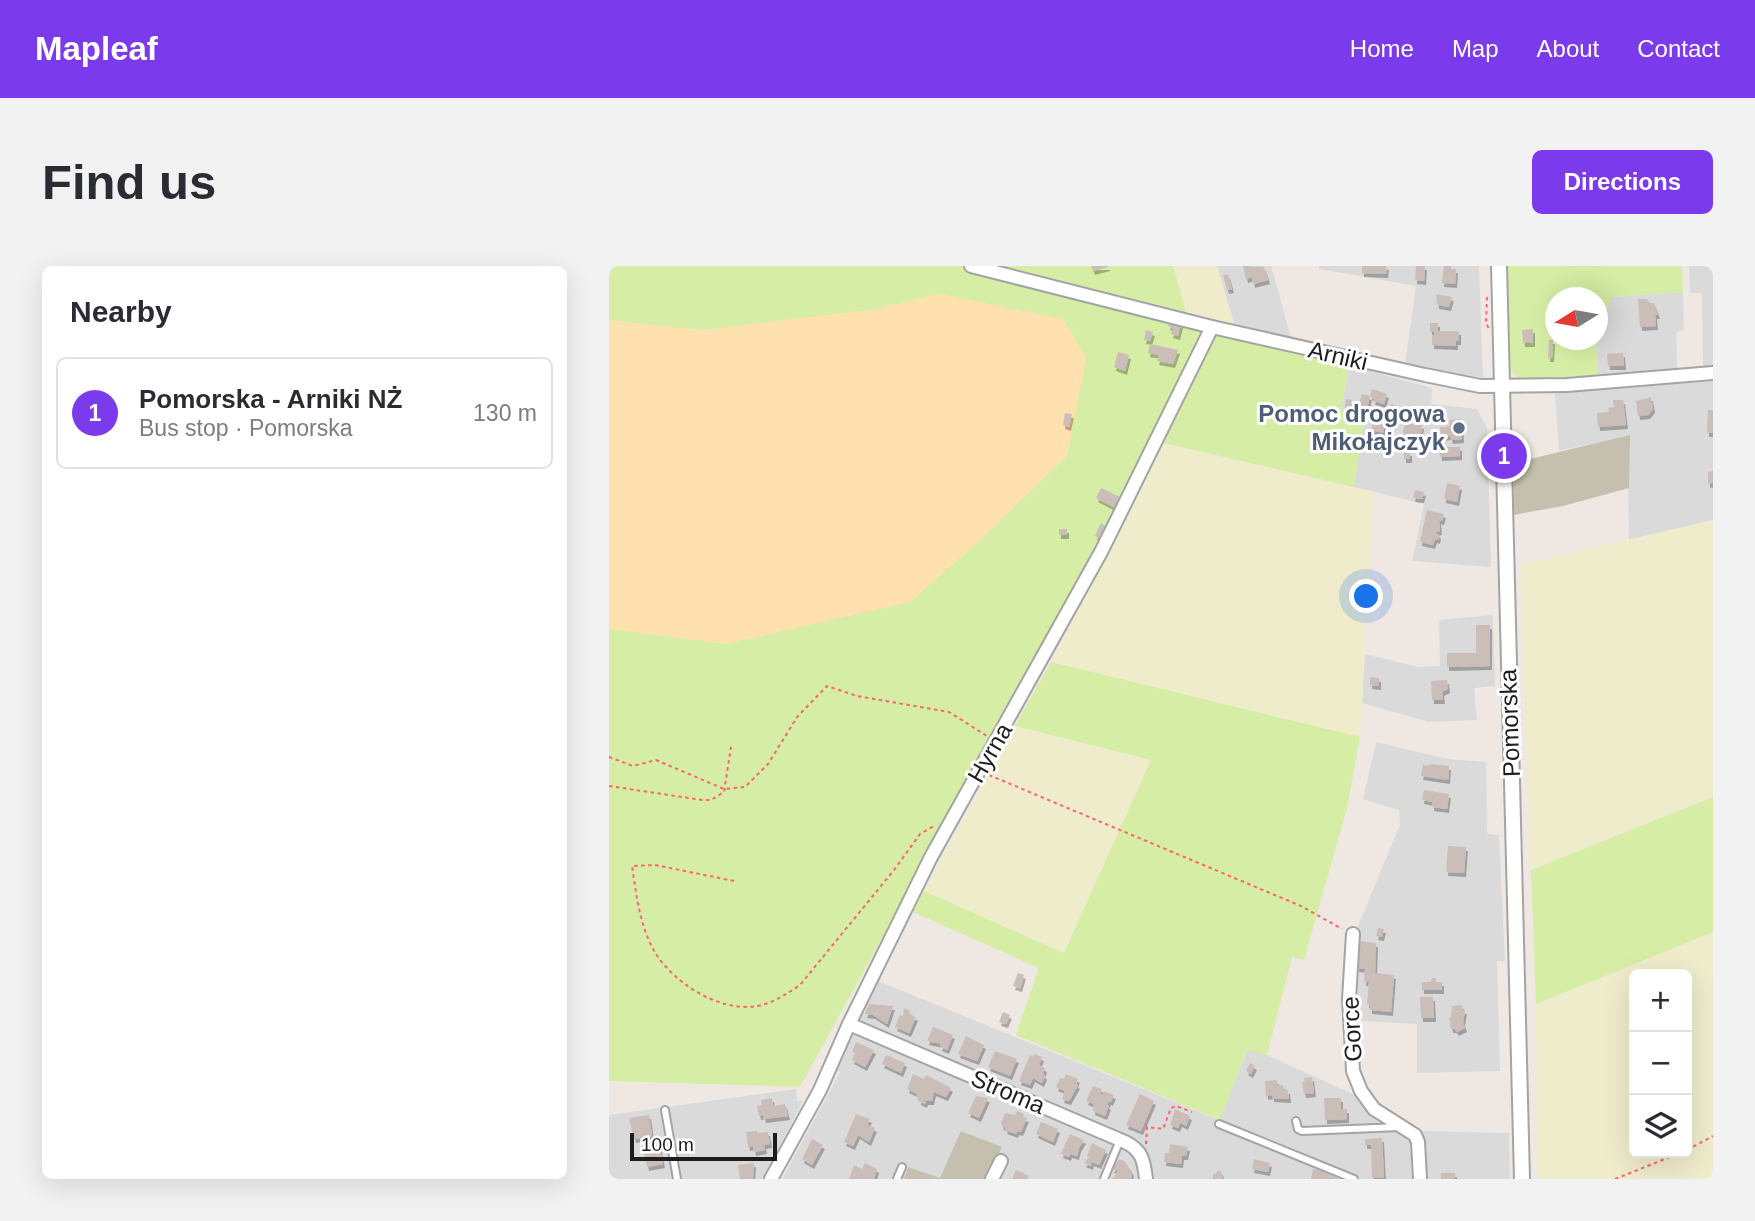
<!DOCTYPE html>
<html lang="en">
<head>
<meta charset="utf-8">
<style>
	:root { --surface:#fff; --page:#f2f2f3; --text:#2b2b33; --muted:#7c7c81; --line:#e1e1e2; --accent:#7c3aed }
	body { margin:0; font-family:Arial,sans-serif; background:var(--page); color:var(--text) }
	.controls { position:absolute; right:21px; bottom:21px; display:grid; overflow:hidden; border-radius:10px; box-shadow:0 7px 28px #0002 }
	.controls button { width:63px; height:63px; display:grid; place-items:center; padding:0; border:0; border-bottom:2px solid var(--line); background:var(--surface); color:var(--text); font:35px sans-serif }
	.compass { position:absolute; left:936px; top:21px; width:63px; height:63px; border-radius:50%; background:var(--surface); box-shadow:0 7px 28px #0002; rotate:259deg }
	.scale { position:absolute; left:21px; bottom:18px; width:147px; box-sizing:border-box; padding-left:7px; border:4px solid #1d1d1d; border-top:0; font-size:19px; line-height:24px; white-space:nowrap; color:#1d1d1d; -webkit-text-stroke:5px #fff; paint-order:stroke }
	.you { position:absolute; left:758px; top:331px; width:24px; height:24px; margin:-18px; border:5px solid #fff; border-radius:50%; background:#1a73e8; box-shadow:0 0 0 10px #1a73e833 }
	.badge { display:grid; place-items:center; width:46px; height:46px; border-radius:50%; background:var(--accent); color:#fff; font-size:23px; font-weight:700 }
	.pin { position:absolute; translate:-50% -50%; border:4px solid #fff; box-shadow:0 2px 7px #0006 }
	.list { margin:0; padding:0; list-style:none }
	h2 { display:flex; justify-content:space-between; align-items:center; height:91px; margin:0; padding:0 28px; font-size:30px }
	h2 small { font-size:23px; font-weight:400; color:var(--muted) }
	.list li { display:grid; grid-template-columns:46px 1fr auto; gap:21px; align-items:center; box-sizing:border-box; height:112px; margin:0 14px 14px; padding:0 14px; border:2px solid var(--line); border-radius:10px }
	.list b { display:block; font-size:26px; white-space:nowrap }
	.list p { margin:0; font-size:23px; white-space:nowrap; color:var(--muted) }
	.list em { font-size:23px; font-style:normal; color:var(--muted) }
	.icon { flex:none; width:38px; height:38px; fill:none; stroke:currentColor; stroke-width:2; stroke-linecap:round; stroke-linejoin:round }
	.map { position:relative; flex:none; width:1104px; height:913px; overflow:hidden; border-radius:10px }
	header { display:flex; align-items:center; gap:42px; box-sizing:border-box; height:98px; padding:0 35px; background:var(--accent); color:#fff }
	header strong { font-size:33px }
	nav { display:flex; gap:38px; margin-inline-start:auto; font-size:24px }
	.intro { display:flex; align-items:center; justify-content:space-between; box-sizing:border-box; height:168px; padding:0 42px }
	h1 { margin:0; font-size:49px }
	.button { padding:18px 32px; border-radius:10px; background:var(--accent); color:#fff; font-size:24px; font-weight:700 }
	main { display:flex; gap:42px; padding:0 42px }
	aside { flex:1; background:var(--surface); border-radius:10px; box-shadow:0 7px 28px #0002 }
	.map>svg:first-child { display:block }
	.residential { fill:#dbdada }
	.construction { fill:#c4c0ad }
	.farmland { fill:#efeccc; fill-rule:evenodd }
	.grass { fill:#d5eda4 }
	.sand { fill:#ffe1b0 }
	.building { fill:#cbbdb8; filter:url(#shadow) }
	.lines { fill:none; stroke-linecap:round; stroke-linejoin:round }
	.service-casing { stroke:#a4a4a4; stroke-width:10 }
	.minor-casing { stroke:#a4a4a4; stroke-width:16 }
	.tertiary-casing { stroke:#a4a4a4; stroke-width:18 }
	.path { stroke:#ff636e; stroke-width:2; stroke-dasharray:3.5 3.5; stroke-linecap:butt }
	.service { stroke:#fff; stroke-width:6 }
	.minor { stroke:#fff; stroke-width:12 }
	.tertiary { stroke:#fff; stroke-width:14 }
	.service-dot { fill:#5c6f8a; stroke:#fff; stroke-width:2.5 }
	.labels { text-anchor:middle; stroke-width:6; stroke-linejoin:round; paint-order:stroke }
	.street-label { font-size:24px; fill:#1d1d1d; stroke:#fff }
	.service-label { font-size:24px; font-weight:bold; fill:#4e5e75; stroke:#fff; text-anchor:end }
</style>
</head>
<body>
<header>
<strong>Mapleaf</strong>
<nav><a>Home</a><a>Map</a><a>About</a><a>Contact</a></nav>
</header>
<div class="intro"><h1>Find us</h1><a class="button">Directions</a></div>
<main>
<aside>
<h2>Nearby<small></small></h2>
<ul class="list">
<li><span class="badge">1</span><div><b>Pomorska - Arniki NŻ</b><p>Bus stop · Pomorska</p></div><em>130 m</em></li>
</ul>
</aside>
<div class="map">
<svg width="1104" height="913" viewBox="0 0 1104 913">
	<defs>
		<filter id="shadow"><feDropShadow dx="2" dy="4" stdDeviation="0" flood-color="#0004"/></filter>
	</defs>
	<rect width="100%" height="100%" fill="#efe8e2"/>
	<g class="residential">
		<polygon points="608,0 662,0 682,71 625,58"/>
		<polygon points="710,0 870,0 874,112 796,99 807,20 710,3"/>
		<polygon points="1080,0 1104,0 1104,100 1094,101 1093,27 1081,27"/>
		<polygon points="1074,26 1075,64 1067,66 1068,104 989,110 987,74 1002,31"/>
		<polygon points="740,99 823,122 822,138 868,143 878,162 882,301 803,295 815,238 745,221 755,148 732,143"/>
		<polygon points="1104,115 1104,254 1020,274 1018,170 950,185 946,127"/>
		<polygon points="884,349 886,420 865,422 868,454 820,456 753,437 756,388 809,401 831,400 830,354"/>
		<polygon points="767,476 839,493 877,496 878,568 890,569 896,695 888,695 891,805 808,807 808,758 753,755 743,745 749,660 791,559 790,544 754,533"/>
		<polygon points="264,713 610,854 639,783 658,789 748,830 775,864 900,867 901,913 173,913 231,806 225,803"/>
		<polygon points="187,823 188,835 194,835 154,913 0,913 0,849"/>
	</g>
	<g class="construction">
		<polygon points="1021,169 1020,222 954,240 904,249 905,197"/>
		<polygon points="352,865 393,881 378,913 295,913 299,901 331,912"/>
	</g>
	<g class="farmland">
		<polygon points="564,0 608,0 625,58 577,46"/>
		<polygon points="555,177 765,226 751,471 442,396"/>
		<polygon points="1104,254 1104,531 922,604 911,299"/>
		<polygon points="406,460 542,494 455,688 315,625"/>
		<path d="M1104,666V913H928L927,738ZM1025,708H1078V887H1025Z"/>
	</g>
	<g class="grass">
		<polygon points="0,0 564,0 577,46 529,34 531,41 741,93 732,143 756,148 745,221 555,177 548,172 191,821 0,815"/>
		<polygon points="897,0 1073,0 1074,26 1002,31 989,67 988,32 946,32 946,74 987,74 989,110 911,113 901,105"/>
		<polygon points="442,396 751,471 738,542 695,694 683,691 658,789 638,784 611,854 407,769 430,702 304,646 315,625 455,687 542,494 406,460"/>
		<polygon points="1104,531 1104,666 927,738 922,604"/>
	</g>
	<polygon class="sand" points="331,28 454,53 477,92 458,190 369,276 301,336 117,378 0,363 0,54 93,64 266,43"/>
	<g class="building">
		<polygon points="482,0 499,0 499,1 484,5"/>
		<polygon points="634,0 655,1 659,14 644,18 643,11 637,13"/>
		<polygon points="753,0 778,0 777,8 753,7"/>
		<polygon points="807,0 816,0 815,15 806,14"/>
		<polygon points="835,0 842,0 842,3 847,3 846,18 833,17"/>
		<polygon points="619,8 623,23 618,24 614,9"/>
		<polygon points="827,28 843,31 840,41 828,39"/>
		<polygon points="1029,33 1038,33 1041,37 1045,37 1049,49 1046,49 1047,60 1031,61"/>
		<polygon points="561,55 572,58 569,70 562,68 564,62 559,60"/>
		<polygon points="821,57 829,57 829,65 850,65 850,75 847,75 847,80 823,79 823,69 825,69 825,66 821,66"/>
		<polygon points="924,63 924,77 914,77 913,64"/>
		<polygon points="537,64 544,66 541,75 535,74"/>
		<polygon points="940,74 944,74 943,92 939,92"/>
		<polygon points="541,78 569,84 564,98 548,95 550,89 539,87"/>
		<polygon points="509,86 520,89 516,105 505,101"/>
		<polygon points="1014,87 1015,100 999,100 998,88"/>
		<polygon points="763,123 778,128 775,138 764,135 765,132 761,130"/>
		<polygon points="753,128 761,130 758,143 749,140"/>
		<polygon points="1042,131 1044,143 1039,149 1029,150 1027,135"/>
		<polygon points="737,133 743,134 741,143 736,142"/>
		<polygon points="1004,134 1014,134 1017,159 989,161 988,147 1000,146 999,142 1005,141"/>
		<polygon points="782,138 789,140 786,149 780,148"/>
		<polygon points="1099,144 1104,144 1104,167 1098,167"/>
		<polygon points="456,147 463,148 460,161 454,159"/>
		<polygon points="852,153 853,173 842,174 841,170 832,171 831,161 841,160 840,154"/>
		<polygon points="764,155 776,157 774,167 762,164"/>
		<polygon points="797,157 813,159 811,174 795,172 794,164"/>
		<polygon points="830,181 851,181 851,190 831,191"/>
		<polygon points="795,185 801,186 801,193 795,193"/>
		<polygon points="1104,205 1104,217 1099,218 1099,206"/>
		<polygon points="838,217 851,220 848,236 835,233"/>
		<polygon points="492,222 513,232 508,243 487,232"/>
		<polygon points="806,224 815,226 813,233 804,232"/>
		<polygon points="818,244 835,248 833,255 830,254 831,265 827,266 830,269 829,274 826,273 824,279 811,276"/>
		<polygon points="492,257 498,261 492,273 486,270"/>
		<rect x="450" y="263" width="8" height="6"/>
		<polygon points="867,359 881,359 881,400 838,401 838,387 867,387"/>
		<polygon points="761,411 770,412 770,420 761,419"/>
		<polygon points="838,414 839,423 833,426 834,434 823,434 822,415"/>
		<polygon points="821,498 840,500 839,514 812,510 814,499 820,500"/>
		<polygon points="815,524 840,528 838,543 823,541 823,536 813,534"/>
		<polygon points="839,580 857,581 855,607 837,606"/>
		<polygon points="769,662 775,663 773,671 767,670"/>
		<polygon points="750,675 767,677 766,707 785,709 782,746 761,744 761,738 758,738 760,716 755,716 756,703 748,702"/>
		<polygon points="409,707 415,709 411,722 404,720"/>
		<polygon points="823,712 827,712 827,716 833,716 833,724 813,724 813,716 822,716"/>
		<polygon points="811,731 824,731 825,752 812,752"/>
		<polygon points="260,738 284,740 278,758 264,749 256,748"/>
		<polygon points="853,739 854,744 856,744 854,756 856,762 848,766 846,763 842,763 840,751 842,752 843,740"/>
		<polygon points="295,742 301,745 300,748 307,751 300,767 286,761 291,749 294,750"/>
		<polygon points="394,746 401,749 397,758 390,756"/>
		<polygon points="324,761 344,769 338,784 331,781 332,778 318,775"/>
		<polygon points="357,770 375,779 368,795 349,788"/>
		<polygon points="247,776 265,784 256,801 243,794 246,787 243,786"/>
		<polygon points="386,785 408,793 401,810 379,801"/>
		<polygon points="425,788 433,791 430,799 436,802 434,808 436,810 433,817 424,812 421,819 410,815 421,789 424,791"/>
		<polygon points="277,789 296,797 292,807 273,798"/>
		<polygon points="641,797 646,800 642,808 637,805"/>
		<polygon points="304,808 315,813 317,809 342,822 337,831 325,826 323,835 317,835 316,838 310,835 311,832 307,830 308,828 298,823"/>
		<polygon points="457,808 469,813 467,818 469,819 460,835 453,833 456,825 447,821 451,812 455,813"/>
		<polygon points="703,811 705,827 695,828 693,816 696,816 695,812"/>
		<polygon points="668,814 668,820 674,819 675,824 679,824 680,833 663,832 663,829 657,830 656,815"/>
		<polygon points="484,820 493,823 491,828 494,829 495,825 505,829 502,836 500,835 498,839 500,840 496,850 484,845 485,838 477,835"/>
		<polygon points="531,828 545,835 532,865 517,859"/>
		<polygon points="367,830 379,832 370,852 359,847"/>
		<polygon points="163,832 164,840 176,838 179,850 155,853 154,849 150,850 148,840 153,839 152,834"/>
		<polygon points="715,832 732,832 732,843 738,843 738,853 716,854"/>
		<polygon points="566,843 581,850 577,860 571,857 569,862 561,859"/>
		<polygon points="408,845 415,848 414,851 418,852 412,866 408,865 407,868 396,864 397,862 393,860 392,857 396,847 406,849"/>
		<polygon points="247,848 261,853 258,859 266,862 260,876 249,869 244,880 235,876"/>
		<polygon points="40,849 43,870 25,873 20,852"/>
		<polygon points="432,856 449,863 444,876 427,868"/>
		<polygon points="148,865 148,867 159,866 161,878 155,879 156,884 145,886 144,880 139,881 137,866"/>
		<polygon points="461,868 475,874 470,882 468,890 461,888 460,891 452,888 454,882 457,883 455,880"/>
		<polygon points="773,872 775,912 763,912 762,879 756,879 756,873"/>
		<polygon points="203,873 214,879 203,899 193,893"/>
		<polygon points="483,877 497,884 490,899 483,896 482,900 475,897 480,891 478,890"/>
		<polygon points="50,878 54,898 38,901 34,881"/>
		<polygon points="561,878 579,881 577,890 573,890 572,898 555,896 556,887 560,887"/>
		<polygon points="510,893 515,895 523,906 522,913 503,913 509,905 503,903"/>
		<polygon points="645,893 661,897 659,906 643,903"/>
		<polygon points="145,897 144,913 131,913 129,899"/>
		<polygon points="256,897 268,903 265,913 240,913 245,899 253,903"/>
		<polygon points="704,903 711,904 730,913 702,913"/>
		<polygon points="407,904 420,910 418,913 403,913"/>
		<polygon points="608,905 612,905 614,913 604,913 604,908 608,907"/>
		<rect x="832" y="907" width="14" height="6"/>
	</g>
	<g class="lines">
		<defs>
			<g id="service">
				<polyline points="56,844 68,913"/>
				<polyline points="687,855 689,863 693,865 791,861"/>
				<polyline points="610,858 745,913"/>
				<polyline points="288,913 293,901"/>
				<polyline points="495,913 511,874"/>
			</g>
			<g id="minor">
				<polyline points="362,0 603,61 816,109 871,120 958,119 1104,107"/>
				<polyline points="744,668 740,733 744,805 752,825 765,843 806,869 809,876 811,913"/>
				<path d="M240,758L516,876C533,884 535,895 537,913"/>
				<polyline points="162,913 211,824 240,758 322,591 492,286 603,61"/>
				<polyline points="383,913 392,895"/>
			</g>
			<polyline id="tertiary" points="890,0 913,913"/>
		</defs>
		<use href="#service" class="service-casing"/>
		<use href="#minor" class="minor-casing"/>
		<use href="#tertiary" class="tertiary-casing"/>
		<g class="path">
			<polyline points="878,31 877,57 880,63"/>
			<polyline points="0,491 24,500 47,494 115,523 136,521 159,498 188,451 218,420 248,430 340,446 378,470"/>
			<polyline points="380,509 692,640 733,663"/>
			<polyline points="0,520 93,534 102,534 115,526 122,481"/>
			<path d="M125,615L46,599L23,600C27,627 30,654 42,679C58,713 108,747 148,740C165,737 177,728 191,719L285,604L311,568L325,560"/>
			<polyline points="537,878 538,861 554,863 562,842 567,840 583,846"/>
			<polyline points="1078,884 1104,870"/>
			<polyline points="1006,913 1071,887"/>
		</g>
		<use href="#service" class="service"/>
		<use href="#minor" class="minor"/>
		<use href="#tertiary" class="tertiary"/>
	</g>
	<circle class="service-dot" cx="850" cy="162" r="7"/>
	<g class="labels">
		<g class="street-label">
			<text transform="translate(729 90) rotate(13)" y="8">Arniki</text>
			<text transform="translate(901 457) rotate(-92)" y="8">Pomorska</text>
			<text transform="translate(381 487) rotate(-60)" y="8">Hyrna</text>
			<text transform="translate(743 763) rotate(-93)" y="8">Gorce</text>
			<text transform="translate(399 826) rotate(23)" y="8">Stroma</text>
		</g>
		<g class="service-label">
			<text x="836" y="156">Pomoc drogowa<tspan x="836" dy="28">Mikołajczyk</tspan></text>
		</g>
	</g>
</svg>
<div class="controls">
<button>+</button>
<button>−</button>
<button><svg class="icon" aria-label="layers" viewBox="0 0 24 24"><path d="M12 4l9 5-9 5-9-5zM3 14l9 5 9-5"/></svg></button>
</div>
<svg class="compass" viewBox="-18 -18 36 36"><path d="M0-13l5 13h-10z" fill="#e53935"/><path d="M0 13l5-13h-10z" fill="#7c7c81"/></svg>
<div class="scale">100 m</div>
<div class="you"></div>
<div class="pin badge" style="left:895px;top:190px">1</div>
</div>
</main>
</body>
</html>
